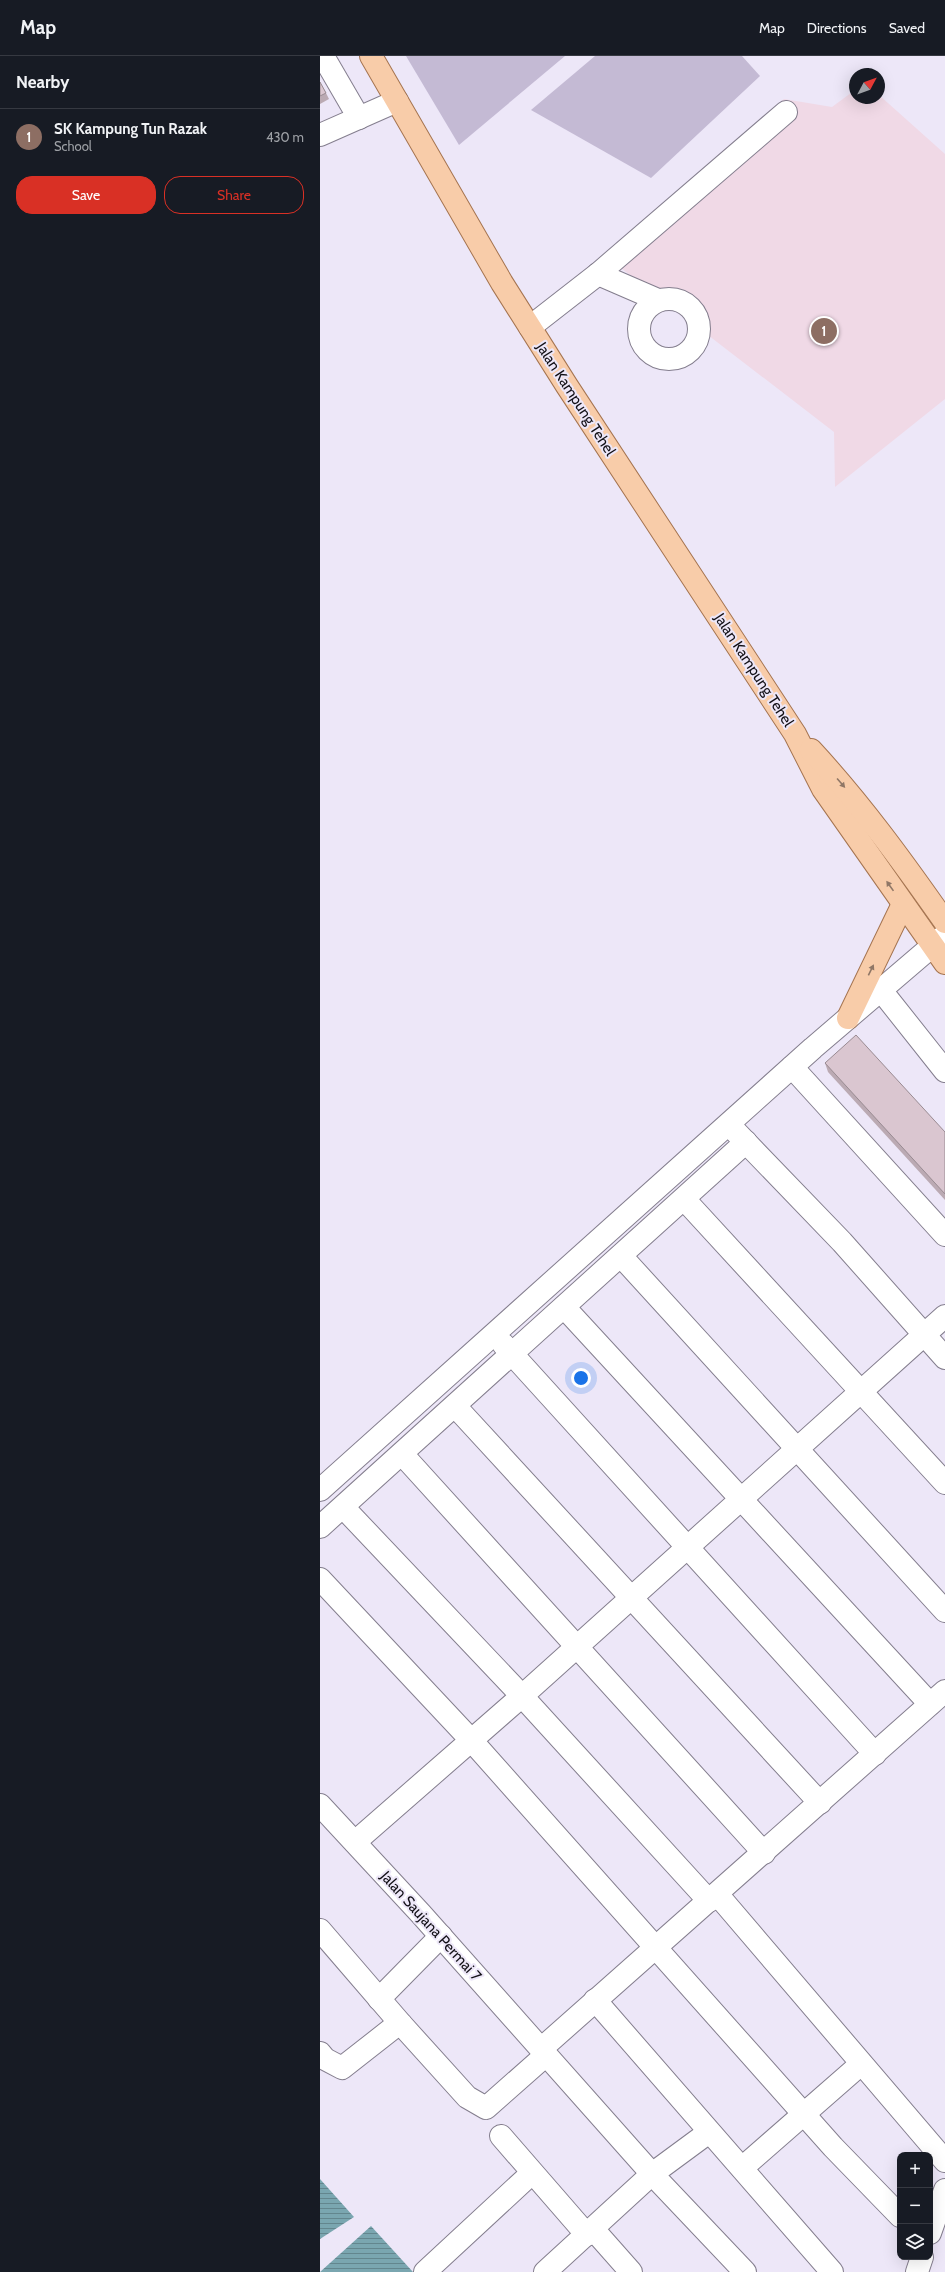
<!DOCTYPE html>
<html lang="en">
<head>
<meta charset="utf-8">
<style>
	:root { --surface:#171b24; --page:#20242c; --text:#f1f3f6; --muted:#9ea1a6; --line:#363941; --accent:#d93025 }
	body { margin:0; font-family:Cabin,sans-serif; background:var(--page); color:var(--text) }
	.controls { position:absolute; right:12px; bottom:12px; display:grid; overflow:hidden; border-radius:8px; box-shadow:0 4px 16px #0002 }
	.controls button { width:36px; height:36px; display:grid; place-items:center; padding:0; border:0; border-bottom:1px solid var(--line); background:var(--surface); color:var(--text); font:20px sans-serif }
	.compass { position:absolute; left:529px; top:12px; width:36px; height:36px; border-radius:50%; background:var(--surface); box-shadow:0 4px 16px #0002; rotate:49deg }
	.you { position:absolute; left:261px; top:1322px; width:14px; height:14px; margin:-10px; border:3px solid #fff; border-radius:50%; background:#1a73e8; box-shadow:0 0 0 6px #1a73e833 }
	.badge { display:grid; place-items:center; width:26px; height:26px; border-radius:50%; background:var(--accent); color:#fff; font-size:13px; font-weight:700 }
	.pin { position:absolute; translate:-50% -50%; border:2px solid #fff; box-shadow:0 1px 4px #0006 }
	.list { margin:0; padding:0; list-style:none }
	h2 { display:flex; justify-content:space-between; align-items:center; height:52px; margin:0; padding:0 16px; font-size:17px }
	h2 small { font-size:13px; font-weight:400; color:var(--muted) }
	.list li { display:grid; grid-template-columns:26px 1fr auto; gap:12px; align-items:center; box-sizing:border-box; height:56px; padding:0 16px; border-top:1px solid var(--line) }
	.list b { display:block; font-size:15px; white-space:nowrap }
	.list p { margin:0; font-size:13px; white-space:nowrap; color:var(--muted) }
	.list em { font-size:13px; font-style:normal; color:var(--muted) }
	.actions { display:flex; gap:8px; padding:12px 16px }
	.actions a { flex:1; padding:9px 0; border:1px solid var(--accent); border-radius:16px; text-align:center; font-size:14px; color:var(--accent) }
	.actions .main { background:var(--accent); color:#fff }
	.icon { flex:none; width:22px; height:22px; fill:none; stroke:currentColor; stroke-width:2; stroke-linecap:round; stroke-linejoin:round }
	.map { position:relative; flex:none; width:625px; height:2216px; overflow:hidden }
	header { display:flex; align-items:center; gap:24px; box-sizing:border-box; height:56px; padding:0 20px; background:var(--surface); border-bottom:1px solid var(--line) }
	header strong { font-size:19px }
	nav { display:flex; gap:22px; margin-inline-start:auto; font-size:14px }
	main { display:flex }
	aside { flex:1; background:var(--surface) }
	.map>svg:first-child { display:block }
	.education { fill:#f0d9e6 }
	.pitch { fill:#c4bad4 }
	.water { fill:url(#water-rules) }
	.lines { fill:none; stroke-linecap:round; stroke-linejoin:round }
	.minor-casing { stroke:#847e8e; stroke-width:24 }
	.major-casing { stroke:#a57450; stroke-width:24 }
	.minor { stroke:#fff; stroke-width:22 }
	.major { stroke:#f8cca9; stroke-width:22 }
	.wall { fill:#bbaab3 }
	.building { fill:#dac6d0; stroke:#998b92 }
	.oneway { fill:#907766 }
	.labels { text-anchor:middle; stroke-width:4; stroke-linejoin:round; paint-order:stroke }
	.street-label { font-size:15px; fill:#110f15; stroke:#ede7f8 }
</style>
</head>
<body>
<header>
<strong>Map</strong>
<nav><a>Map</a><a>Directions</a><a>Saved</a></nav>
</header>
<main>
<aside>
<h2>Nearby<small></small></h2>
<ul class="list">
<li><span class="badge" style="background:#8d6e63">1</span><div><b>SK Kampung Tun Razak</b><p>School</p></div><em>430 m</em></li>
</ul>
<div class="actions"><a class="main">Save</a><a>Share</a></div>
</aside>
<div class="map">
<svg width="625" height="2216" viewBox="0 0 625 2216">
	<defs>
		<pattern id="water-rules" width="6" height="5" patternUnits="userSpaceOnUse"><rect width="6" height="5" fill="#7aa6b0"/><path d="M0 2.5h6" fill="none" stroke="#63868e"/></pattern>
	</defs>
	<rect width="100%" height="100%" fill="#ede7f8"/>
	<polygon class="education" points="535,34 535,42 559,42 559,39 625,98 625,343 515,431 514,376 284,199 464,43 512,51"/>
	<g class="pitch">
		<polygon points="86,0 245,0 139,89"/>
		<polygon points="275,0 422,0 440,20 331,122 211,54"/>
	</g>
	<g class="water">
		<polygon points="0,2123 34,2161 0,2183"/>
		<polygon points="51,2170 93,2216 0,2216"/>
	</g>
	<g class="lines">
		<defs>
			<g id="minor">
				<polyline points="3,0 39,62"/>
				<polyline points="0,79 77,45"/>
				<polyline points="278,218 338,244"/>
				<circle cx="349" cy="273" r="30"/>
				<polyline points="210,271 278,218 466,56"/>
				<polyline points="560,933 625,1015"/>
				<polyline points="472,1011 625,1179"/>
				<polyline points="416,1076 522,1186 625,1302"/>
				<polyline points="364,1143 625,1427"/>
				<polyline points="301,1200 625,1555"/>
				<polyline points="244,1251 610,1648"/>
				<polyline points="183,1288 555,1698"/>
				<polyline points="135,1350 500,1747"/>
				<polyline points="82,1398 444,1797"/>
				<polyline points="0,1434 493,992 625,879"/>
				<polyline points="23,1451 202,1640 389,1845"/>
				<polyline points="0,1471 426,1086"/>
				<polyline points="0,1523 151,1684 513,2091 580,2160"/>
				<polyline points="0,1749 101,1858 332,2118 425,2216"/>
				<polyline points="35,1786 202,1640 625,1260"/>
				<polyline points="397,1838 625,2105"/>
				<polyline points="0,1874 81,1968"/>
				<polyline points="59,1943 121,1880"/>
				<polyline points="275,1944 512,2216"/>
				<polyline points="221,1993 625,1635"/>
				<polyline points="0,1997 5,2003 22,2012 73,1972 81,1968 147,2041 166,2052 226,1999"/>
				<polyline points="181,2080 267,2179"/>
				<polyline points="422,2112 541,2008"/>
				<polyline points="273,2173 311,2216"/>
				<polyline points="610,2177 625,2134"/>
				<polyline points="105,2216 212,2117"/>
				<polyline points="225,2216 332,2118 389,2076"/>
				<polyline points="597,2216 602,2201"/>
			</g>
			<g id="major">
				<polyline points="51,0 182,227 247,330 475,678 503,733 625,907"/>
				<path d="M491,694C541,748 583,806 625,866"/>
				<polyline points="528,962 583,848"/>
			</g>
		</defs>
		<use href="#minor" class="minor-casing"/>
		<use href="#major" class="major-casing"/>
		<use href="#minor" class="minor"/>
		<use href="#major" class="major"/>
	</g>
	<g class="wall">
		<polygon points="0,26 6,37 9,43 0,48"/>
		<polygon points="505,1007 625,1076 625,1144 508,1016"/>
	</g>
	<g class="building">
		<polygon points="0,26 6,37 0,40"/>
		<polygon points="536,979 625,1076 625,1138 505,1007"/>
	</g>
	<defs><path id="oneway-solid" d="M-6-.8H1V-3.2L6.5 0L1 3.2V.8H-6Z"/></defs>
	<g class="oneway">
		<use href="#oneway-solid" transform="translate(521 727) rotate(49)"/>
		<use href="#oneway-solid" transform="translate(570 830) rotate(-125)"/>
		<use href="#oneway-solid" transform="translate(551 914) rotate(-64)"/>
	</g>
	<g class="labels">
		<g class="street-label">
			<text transform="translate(256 343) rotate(57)" y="5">Jalan Kampung Tehel</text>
			<text transform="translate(434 614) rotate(57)" y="5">Jalan Kampung Tehel</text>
			<text transform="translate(111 1870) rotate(48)" y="5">Jalan Saujana Permai 7</text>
		</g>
	</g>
</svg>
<div class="controls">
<button>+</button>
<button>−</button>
<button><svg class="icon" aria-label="layers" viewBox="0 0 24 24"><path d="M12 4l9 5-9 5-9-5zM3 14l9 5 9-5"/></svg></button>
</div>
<svg class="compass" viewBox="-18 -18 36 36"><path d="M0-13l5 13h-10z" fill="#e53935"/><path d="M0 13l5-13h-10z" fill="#9ea1a6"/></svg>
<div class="you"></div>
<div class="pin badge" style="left:504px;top:275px;background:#8d6e63">1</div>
</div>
</main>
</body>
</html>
